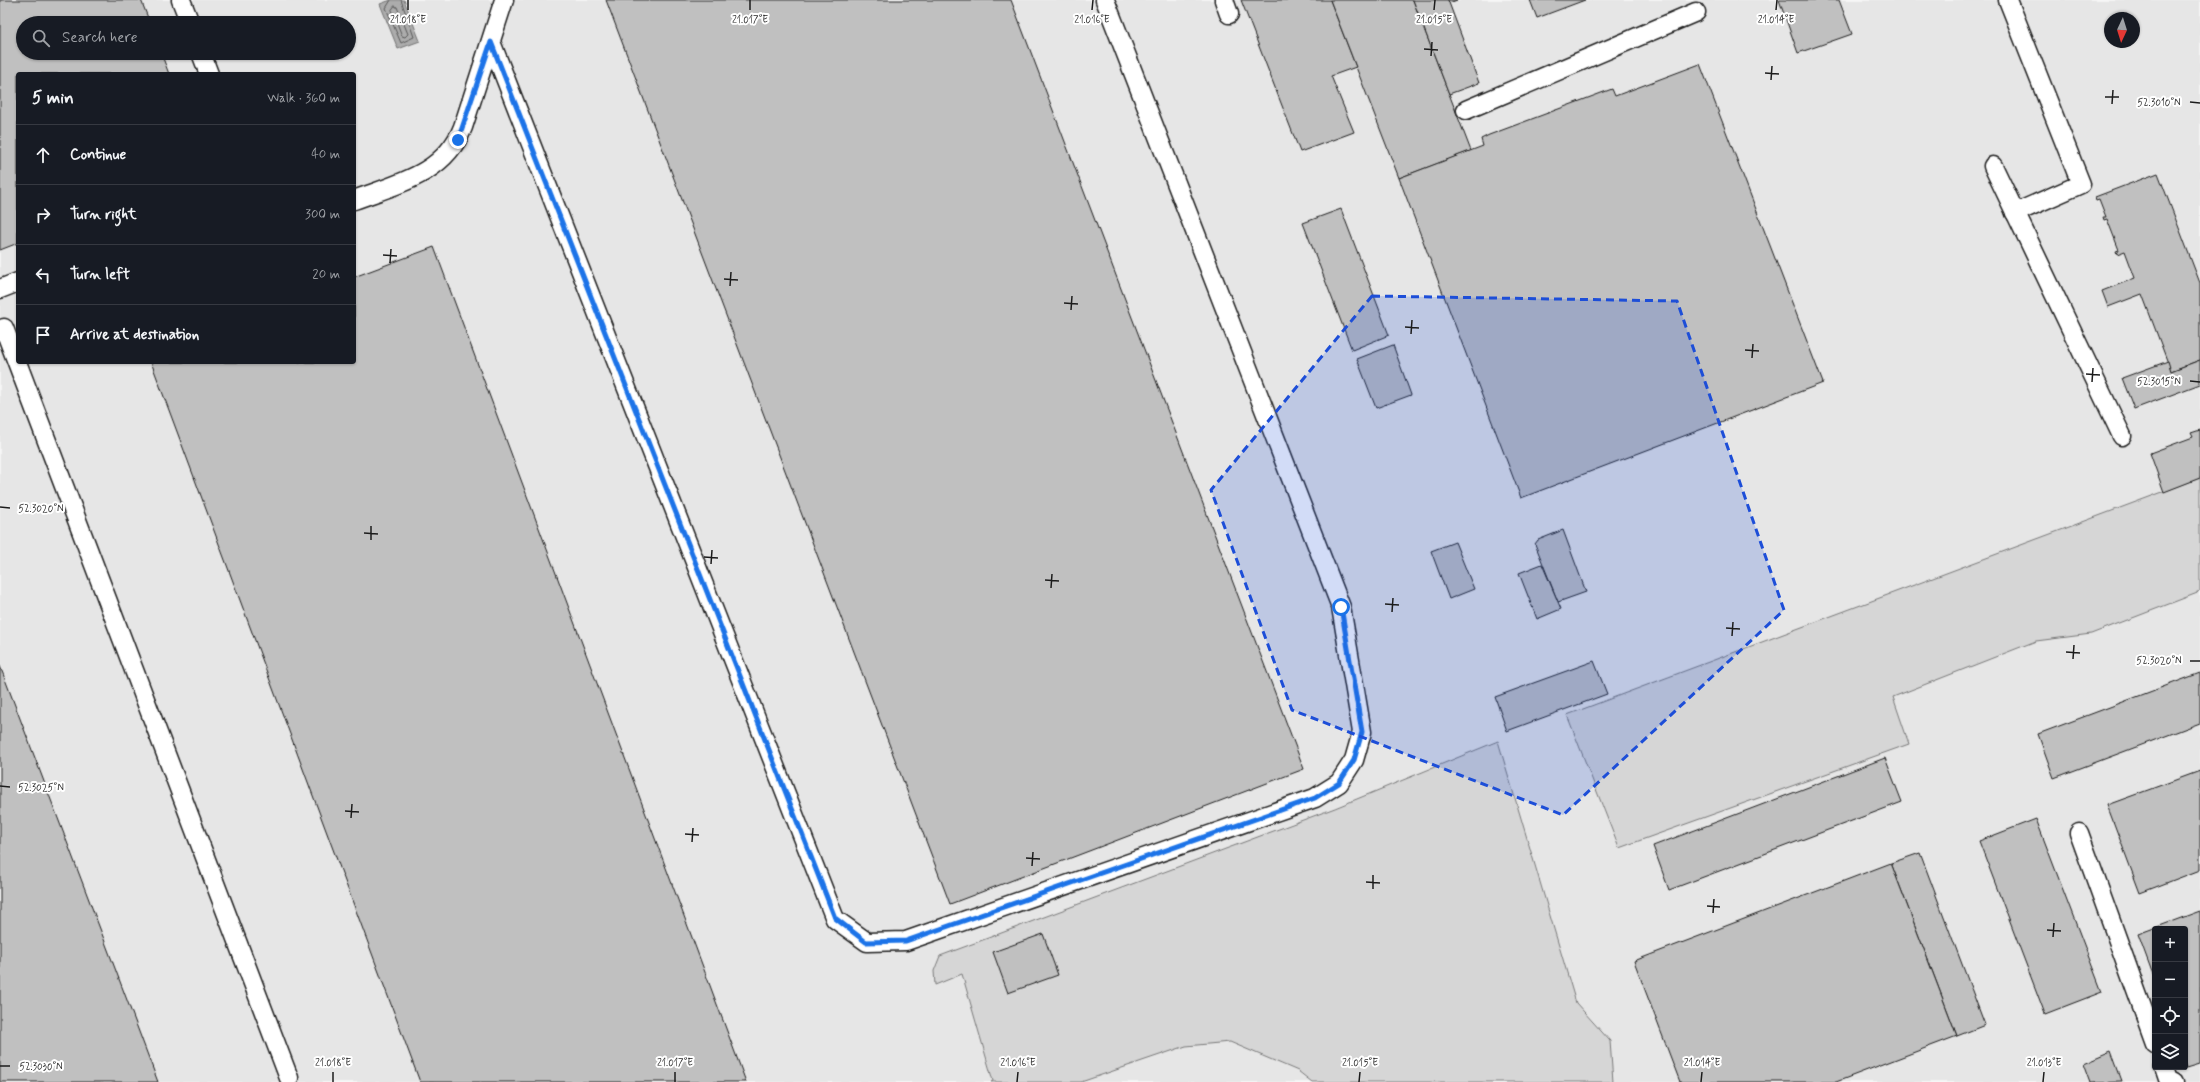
<!DOCTYPE html>
<html lang="en">
<head>
<meta charset="utf-8">
<style>
	:root { --surface:#171b24; --page:#20242c; --text:#f1f3f6; --muted:#9ea1a6; --line:#363941 }
	body { margin:0; font-family:Mynerve,sans-serif; background:var(--page); color:var(--text) }
	.controls { position:absolute; right:12px; bottom:12px; display:grid; overflow:hidden; border-radius:4px; box-shadow:0 1px 3px #0004 }
	.controls button { width:36px; height:36px; display:grid; place-items:center; padding:0; border:0; border-bottom:1px solid var(--line); background:var(--surface); color:var(--text); font:20px sans-serif }
	.compass { position:absolute; left:2104px; top:12px; width:36px; height:36px; border-radius:50%; background:var(--surface); box-shadow:0 1px 3px #0004; rotate:184deg }
	.stop { position:absolute; width:12px; height:12px; margin:-9px; border:3px solid #1a73e8; border-radius:50%; background:#fff }
	.stop.end { background:#1a73e8; border-color:#fff; box-shadow:0 1px 4px #0008 }
	.list { margin:0; padding:0; list-style:none }
	h2 { display:flex; justify-content:space-between; align-items:center; height:52px; margin:0; padding:0 16px; font-size:17px }
	h2 small { font-size:13px; font-weight:400; color:var(--muted) }
	.list li { display:grid; grid-template-columns:26px 1fr auto; gap:12px; align-items:center; box-sizing:border-box; height:60px; padding:0 16px; border-top:1px solid var(--line) }
	.list b { display:block; font-size:15px; white-space:nowrap }
	.list em { font-size:13px; font-style:normal; color:var(--muted) }
	.icon { flex:none; width:22px; height:22px; fill:none; stroke:currentColor; stroke-width:2; stroke-linecap:round; stroke-linejoin:round }
	.map { position:relative; flex:none; width:2200px; height:1082px; overflow:hidden }
	.search { position:absolute; background:var(--surface); box-shadow:0 1px 3px #0004; left:16px; top:16px; width:340px; height:44px; display:flex; align-items:center; gap:10px; box-sizing:border-box; padding:0 14px; border-radius:22px; color:var(--muted); font-size:15px }
	.panel { position:absolute; background:var(--surface); box-shadow:0 1px 3px #0004; left:16px; top:72px; width:340px; height:292px; border-radius:4px }
	.map>svg:first-child { display:block }
	.built { fill:#e6e6e6; fill-rule:evenodd }
	.green { fill:#d6d6d6; stroke:#797979 }
	.water { fill:#acacac; stroke:#727272 }
	.lines { fill:none; stroke-linecap:round; stroke-linejoin:round }
	.shore { stroke:#565656; stroke-width:1 }
	.building { fill:#c0c0c0; stroke:#1c1c1c }
	.lane-casing { stroke:#1c1c1c; stroke-width:21 }
	.lane { stroke:#fff; stroke-width:18 }
	.route { stroke:#1a73e8; stroke-width:5 }
	.marked { fill:#1d4ed8; fill-opacity:0.2; stroke:#1d4ed8; stroke-width:3; stroke-dasharray:8 5; stroke-linejoin:round }
	.ticks { fill:none; stroke:#1c1c1c; stroke-width:1.5 }
	.ticks-label { font-size:10px; text-anchor:middle; fill:#1c1c1c; stroke:#fff; stroke-width:4; stroke-linejoin:round; paint-order:stroke }
</style>
</head>
<body>
<div class="map">
<svg width="2200" height="1082" viewBox="0 0 2200 1082">
	<rect width="100%" height="100%" fill="#f6f6f6"/>
	<filter id="ink" filterUnits="userSpaceOnUse"><feTurbulence type="fractalNoise" baseFrequency=".025" numOctaves="2"/><feDisplacementMap in="SourceGraphic" scale="8" xChannelSelector="R" yChannelSelector="G"/><feConvolveMatrix kernelMatrix="1 2 1 2 8 2 1 2 1" color-interpolation-filters="sRGB"/></filter>
	<g filter="url(#ink)">
		<path class="built" d="M0,0H2200V1082H1613L1610,1041L1576,1003L1498,741L1335,808L1231,1041L1298,1071L1312,1082H0ZM2110,18H2134V42H2110ZM23,23H349V53H23ZM18,74H354V362H18ZM2155,929H2185V1067H2155Z"/>
		<g class="green">
			<polygon points="2200,478 2200,592 2091,634 2036,641 1893,697 1909,744 1619,848 1567,715"/>
			<polygon points="1498,741 1576,1003 1610,1041 1613,1082 1312,1082 1298,1071 1230,1042 1186,1046 1081,1082 991,1082 993,1081 962,974 935,985 934,971 940,956 1335,808"/>
		</g>
		<polygon class="water" points="391,0 404,0 420,41 398,49 380,4"/>
		<g class="lines">
			<g class="shore">
				<polyline points="391,0 386,8 401,43 414,37 401,0"/>
				<polygon points="395,6 397,7 408,34 405,37 402,36 392,10"/>
			</g>
		</g>
		<g class="building">
			<polygon points="0,0 141,0 150,23 23,23 23,53 161,53 169,74 18,74 18,243 0,250"/>
			<polygon points="606,0 1011,0 1304,769 950,904"/>
			<polygon points="1241,0 1330,0 1356,67 1331,76 1354,132 1300,152"/>
			<polygon points="1330,0 1413,0 1471,151 1399,178"/>
			<polygon points="1413,0 1448,0 1479,83 1449,94"/>
			<polygon points="1448,0 1457,0 1449,3"/>
			<polygon points="1530,0 1585,0 1537,18"/>
			<polygon points="1779,0 1839,0 1852,34 1798,53"/>
			<polygon points="1700,64 1823,383 1521,498 1399,178 1483,146 1481,139 1489,135 1612,89 1615,96"/>
			<polygon points="2158,173 2200,283 2200,360 2171,371 2142,294 2108,307 2102,291 2135,278 2125,251 2117,254 2116,251 2119,250 2107,219 2104,220 2103,217 2106,217 2099,199 2096,200 2095,197"/>
			<polygon points="1341,209 1389,335 1352,350 1303,223"/>
			<polygon points="434,247 746,1082 420,1082 151,362 354,362 354,277"/>
			<polygon points="1393,345 1411,395 1376,408 1357,359"/>
			<polygon points="2200,360 2200,384 2134,409 2122,378 2168,361 2171,371"/>
			<polygon points="2200,430 2200,478 2164,492 2150,453 2193,437 2191,433"/>
			<polygon points="1563,530 1586,592 1558,602 1535,544 1538,540"/>
			<polygon points="1455,542 1474,589 1449,599 1431,551"/>
			<polygon points="1542,564 1561,609 1537,619 1519,573"/>
			<polygon points="1594,661 1607,694 1507,731 1495,697"/>
			<polygon points="0,666 102,934 158,1082 0,1082"/>
			<polygon points="2200,673 2200,723 2054,778 2038,734"/>
			<polygon points="1885,758 1902,802 1669,890 1653,846"/>
			<polygon points="2200,771 2200,870 2140,893 2107,805"/>
			<polygon points="2036,819 2102,992 2045,1014 1979,841"/>
			<polygon points="1920,853 1985,1025 1957,1036 1891,863"/>
			<polygon points="1891,863 1957,1036 1836,1082 1680,1082 1634,961"/>
			<polygon points="2200,911 2200,1063 2187,1067 2185,1061 2185,929 2155,929 2155,980 2138,934"/>
			<polygon points="1043,934 1058,975 1008,993 993,952"/>
			<polygon points="2111,1051 2122,1081 2090,1082 2083,1063"/>
		</g>
		<g class="lines">
			<defs>
				<g id="lane">
					<polyline points="181,0 190,23"/>
					<polyline points="1224,0 1229,14"/>
					<polyline points="2008,0 2081,184 2015,213"/>
					<polyline points="491,42 835,919 867,942 906,941 1315,798 1339,783 1354,760 1362,732 1341,607 1105,0"/>
					<polyline points="201,53 209,74"/>
					<polyline points="1466,110 1696,12"/>
					<polyline points="1993,166 2122,436"/>
					<path d="M354,200C397,184 445,174 463,127L504,0"/>
					<polyline points="0,289 18,282"/>
					<polyline points="4,328 289,1078"/>
					<polyline points="2079,833 2155,1043"/>
					<polyline points="2164,1067 2168,1079 2174,1082"/>
				</g>
			</defs>
			<use href="#lane" class="lane-casing"/>
			<use href="#lane" class="lane"/>
		</g>
	</g>
	<g class="lines" filter="url(#ink)">
		<polyline class="route" points="458,140 491,42 835,918 866,942 906,941 1315,798 1339,783 1354,760 1362,732 1341,607"/>
	</g>
	<path class="marked" d="M1372,296L1677,301L1784,610L1563,815L1292,710L1211,490Z"/>
	<path class="ticks" d="M408,10V0M750,10V0M1092,10L1093,0M1434,10L1435,0M1776,10L1777,0M1424,49L1438,50M1431,56L1432,42M1765,73L1779,74M1771,80L1772,66M2105,97H2119M2190,102L2200,103M2112,104L2113,90M383,255L397,256M390,263L391,249M724,279L738,280M730,286L731,272M1064,303L1078,304M1071,310L1072,296M1405,327L1419,328M1411,334L1412,320M1745,350L1759,351M1752,358L1753,344M2086,374L2100,375M2190,381L2200,382M2092,382L2093,368M0,507L10,508M364,533L378,534M371,540V526M704,557L718,558M711,564L712,550M1045,580L1059,581M1051,588L1052,574M1385,604L1399,605M1392,612L1393,598M1726,628L1740,629M1732,636L1733,622M2066,652L2080,653M2073,659L2074,645M2190,661H2200M0,786L10,787M345,811L359,812M351,818L352,804M685,834L699,835M692,842L693,828M1026,858L1040,859M1032,866L1033,852M1366,882L1380,883M1373,889V875M1707,906L1720,907M1713,913L1714,899M2047,930L2061,931M2053,937L2054,923M0,1066H10M333,1082V1072M675,1082V1072M1017,1082L1018,1072M1359,1082L1360,1072M1701,1082L1702,1072M2043,1082L2044,1072"/>
	<g class="ticks-label">
		<text x="408" y="23">21.018°E</text>
		<text x="750" y="23">21.017°E</text>
		<text x="1092" y="23">21.016°E</text>
		<text x="1434" y="23">21.015°E</text>
		<text x="1776" y="23">21.014°E</text>
		<text x="2159" y="106">52.3010°N</text>
		<text x="2159" y="385">52.3015°N</text>
		<text x="41" y="512">52.3020°N</text>
		<text x="2159" y="664">52.3020°N</text>
		<text x="41" y="791">52.3025°N</text>
		<text x="333" y="1066">21.018°E</text>
		<text x="675" y="1066">21.017°E</text>
		<text x="1018" y="1066">21.016°E</text>
		<text x="1360" y="1066">21.015°E</text>
		<text x="1702" y="1066">21.014°E</text>
		<text x="2044" y="1066">21.013°E</text>
		<text x="41" y="1070">52.3030°N</text>
	</g>
</svg>
<div class="controls">
<button>+</button>
<button>−</button>
<button><svg class="icon" aria-label="locate" viewBox="0 0 24 24"><circle cx="12" cy="12" r="6"/><path d="M12 2v4M12 18v4M2 12h4M18 12h4"/></svg></button>
<button><svg class="icon" aria-label="layers" viewBox="0 0 24 24"><path d="M12 4l9 5-9 5-9-5zM3 14l9 5 9-5"/></svg></button>
</div>
<svg class="compass" viewBox="-18 -18 36 36"><path d="M0-13l5 13h-10z" fill="#e53935"/><path d="M0 13l5-13h-10z" fill="#9ea1a6"/></svg>
<div class="stop" style="left:1341px;top:607px"></div>
<div class="stop end" style="left:458px;top:140px"></div>
<div class="search"><svg class="icon" aria-label="search" viewBox="0 0 24 24"><circle cx="10" cy="10" r="6"/><path d="M15 15l6 6"/></svg>Search here</div>
<section class="panel">
<h2>5 min<small>Walk · 360 m</small></h2>
<ul class="list">
<li><svg class="icon" aria-label="ahead" viewBox="0 0 24 24"><path d="M12 20V5M6 11l6-6 6 6"/></svg><div><b>Continue</b></div><em>40 m</em></li>
<li><svg class="icon" aria-label="right" viewBox="0 0 24 24"><path d="M7 20v-9h11M14 6l5 5-5 5"/></svg><div><b>Turn right</b></div><em>300 m</em></li>
<li><svg class="icon" aria-label="left" viewBox="0 0 24 24"><path d="M17 20v-9H6M10 6l-5 5 5 5"/></svg><div><b>Turn left</b></div><em>20 m</em></li>
<li><svg class="icon" aria-label="arrive" viewBox="0 0 24 24"><path d="M6 21V4h12l-3 4 3 4H6"/></svg><div><b>Arrive at destination</b></div></li>
</ul>
</section>
</div>
</body>
</html>
